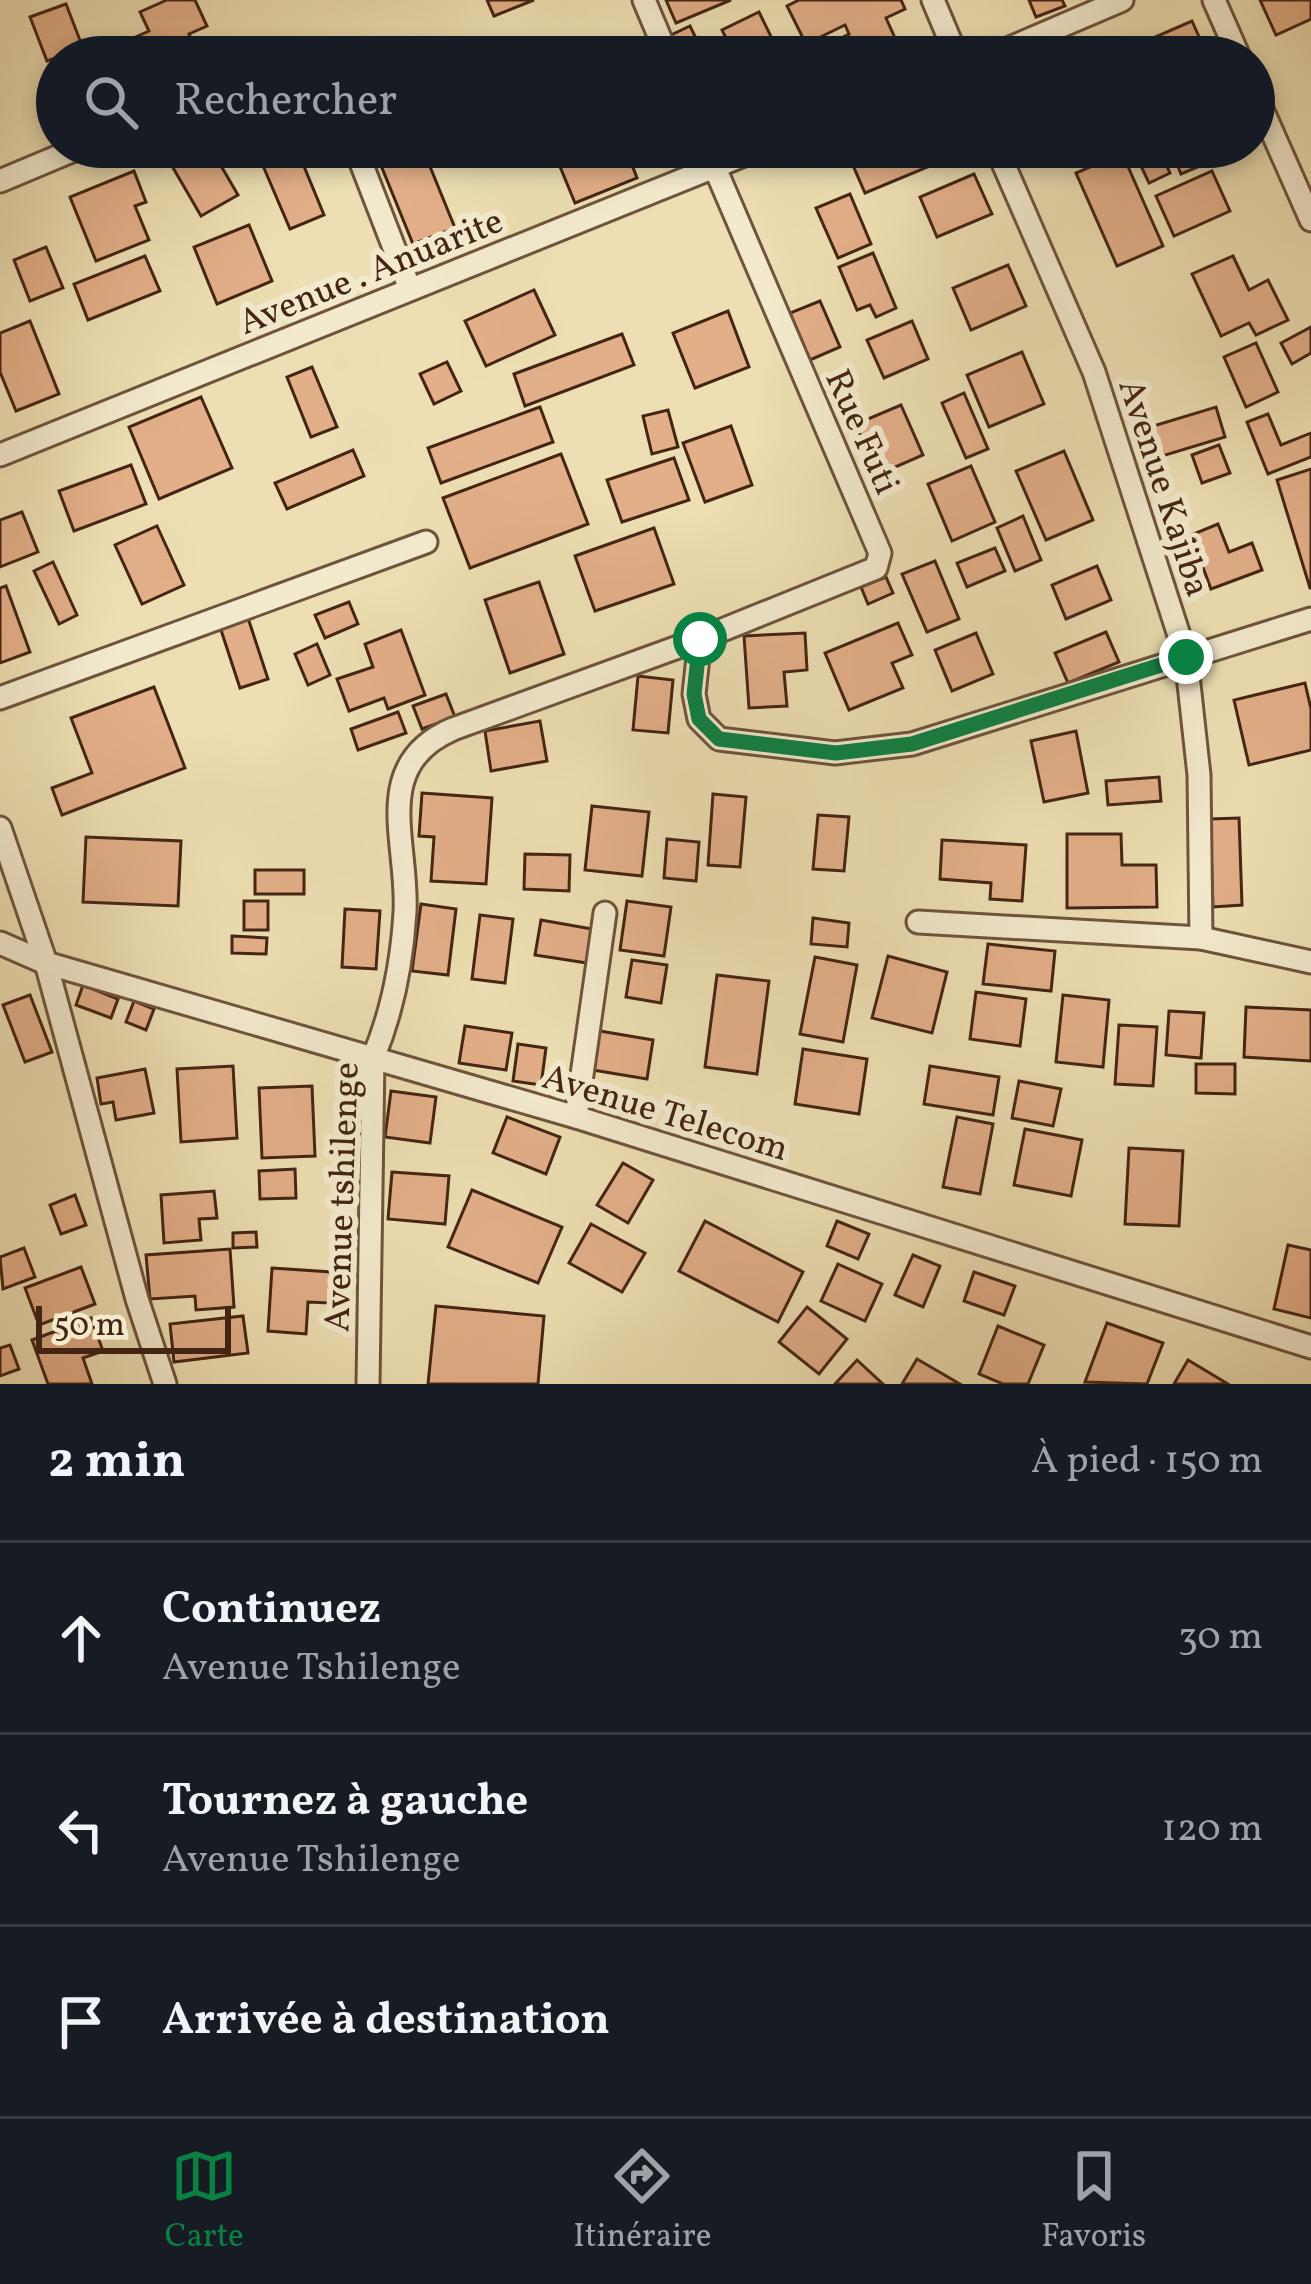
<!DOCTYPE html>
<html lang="fr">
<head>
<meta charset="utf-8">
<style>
	:root { --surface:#171b24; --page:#20242c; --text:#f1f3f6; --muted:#9ea1a6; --line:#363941; --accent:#0b8043 }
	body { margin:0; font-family:Vollkorn,serif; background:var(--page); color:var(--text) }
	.scale { position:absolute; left:36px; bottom:30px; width:195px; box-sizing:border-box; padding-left:12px; border:6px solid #442514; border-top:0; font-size:33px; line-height:42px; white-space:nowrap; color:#442514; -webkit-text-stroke:9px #f3eace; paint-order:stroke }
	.stop { position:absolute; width:36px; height:36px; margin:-27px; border:9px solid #0b8043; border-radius:50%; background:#fff }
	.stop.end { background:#0b8043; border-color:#fff; box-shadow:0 3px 12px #0008 }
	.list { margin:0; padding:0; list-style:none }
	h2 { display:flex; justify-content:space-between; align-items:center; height:156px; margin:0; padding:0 48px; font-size:51px }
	h2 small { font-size:39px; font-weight:400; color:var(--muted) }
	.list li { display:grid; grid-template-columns:78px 1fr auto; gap:36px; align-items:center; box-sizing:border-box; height:192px; padding:0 48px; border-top:3px solid var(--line) }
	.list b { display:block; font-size:45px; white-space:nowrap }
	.list p { margin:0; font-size:39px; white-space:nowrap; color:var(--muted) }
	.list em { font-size:39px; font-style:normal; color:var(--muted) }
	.icon { flex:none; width:66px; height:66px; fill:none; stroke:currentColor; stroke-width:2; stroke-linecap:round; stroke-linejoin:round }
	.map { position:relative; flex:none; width:1311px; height:1384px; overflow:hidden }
	.search { position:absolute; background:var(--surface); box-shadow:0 6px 18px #0003; left:36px; right:36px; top:36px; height:132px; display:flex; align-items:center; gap:30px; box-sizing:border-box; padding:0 42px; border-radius:66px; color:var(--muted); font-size:45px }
	.sheet { height:732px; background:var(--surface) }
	nav { display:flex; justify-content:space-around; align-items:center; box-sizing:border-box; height:168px; border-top:3px solid var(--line); background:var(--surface); font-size:33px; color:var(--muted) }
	nav a { display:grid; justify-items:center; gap:6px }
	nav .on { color:var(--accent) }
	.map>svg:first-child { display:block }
	.building { fill:#e3af89; stroke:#442514; stroke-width:3 }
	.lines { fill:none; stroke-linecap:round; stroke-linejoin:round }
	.street-casing { stroke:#6e543c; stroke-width:27 }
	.street { stroke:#f3eace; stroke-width:21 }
	.route { stroke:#0b8043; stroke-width:15 }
	.labels { text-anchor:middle; stroke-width:12; stroke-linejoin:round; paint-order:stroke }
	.street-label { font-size:36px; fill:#442514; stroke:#f3eace }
</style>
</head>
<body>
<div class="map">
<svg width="1311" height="1384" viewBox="0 0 1311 1384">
	<rect width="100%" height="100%" fill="#eddfb3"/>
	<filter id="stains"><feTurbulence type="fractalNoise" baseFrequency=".00167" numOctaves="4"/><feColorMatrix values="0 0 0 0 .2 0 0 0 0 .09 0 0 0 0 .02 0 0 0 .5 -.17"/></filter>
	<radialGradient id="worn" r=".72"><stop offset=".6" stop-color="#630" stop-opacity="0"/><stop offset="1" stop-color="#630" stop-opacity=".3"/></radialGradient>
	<g class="building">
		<polygon points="167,0 195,0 207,26 189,34 194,47 201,44 207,57 129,57 122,43 149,31 140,12"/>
		<polygon points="487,0 534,0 494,16"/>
		<polygon points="666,0 731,0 676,23"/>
		<polygon points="799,0 901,0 905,9 886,18 895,38 880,45 885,57 811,57 809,54 849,34 845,25 806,44 787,6"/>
		<polygon points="1029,0 1062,0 1065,6 1036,17"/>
		<polygon points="1260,0 1311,0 1311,19 1276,35"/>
		<polygon points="66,4 83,48 47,61 30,17"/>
		<polygon points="759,12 781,57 735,57 722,30"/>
		<polygon points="1192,21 1208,57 1145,57 1139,44"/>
		<polygon points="690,26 705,57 679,57 669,36"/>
		<polygon points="161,147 221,147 213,152 238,195 201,216"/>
		<polygon points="275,147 296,147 324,215 290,229 258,154"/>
		<polygon points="404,147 422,147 455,228 413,244 378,158"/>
		<polygon points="552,147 600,147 603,155 625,147 637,178 575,203"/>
		<polygon points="845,147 923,147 930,166 865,193"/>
		<polygon points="1132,147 1158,147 1170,173 1149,183"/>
		<polygon points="1170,147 1215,147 1219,158 1181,174"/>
		<polygon points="1122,153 1163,246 1117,266 1076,173"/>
		<polygon points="134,171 146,202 135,206 149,240 96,261 70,197"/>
		<polygon points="1212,171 1230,211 1174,236 1156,196"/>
		<polygon points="974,174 992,214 937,237 920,197"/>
		<polygon points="850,194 871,244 838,258 816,208"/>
		<polygon points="249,225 272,281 217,304 194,247"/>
		<polygon points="46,247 63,288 30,301 14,260"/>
		<polygon points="873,253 896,308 876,317 870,305 857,310 839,267"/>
		<polygon points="145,256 160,291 88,320 74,284"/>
		<polygon points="1233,256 1249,290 1268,280 1288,320 1256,335 1249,323 1221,336 1192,274"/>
		<polygon points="1008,265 1026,306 971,330 953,288"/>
		<polygon points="534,290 555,335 486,366 465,321"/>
		<polygon points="820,301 840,347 810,360 790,313"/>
		<polygon points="728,311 749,367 695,388 673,333"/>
		<polygon points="30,321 59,394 16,411 0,372 0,333"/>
		<polygon points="912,321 928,359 884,378 867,340"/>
		<polygon points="1311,327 1311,353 1292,364 1281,343"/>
		<polygon points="622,334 634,365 525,406 514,374"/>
		<polygon points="1256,343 1278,392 1246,407 1224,357"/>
		<polygon points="1022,352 1044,404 989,427 967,375"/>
		<polygon points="447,362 461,391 434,404 420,374"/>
		<polygon points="312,367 337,427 311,437 287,377"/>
		<polygon points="964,393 988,449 966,458 942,403"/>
		<polygon points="201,397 232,468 159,499 129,427"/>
		<polygon points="901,405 923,455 877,475 856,424"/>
		<polygon points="540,407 553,442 441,483 428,448"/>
		<polygon points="1216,407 1225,437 1159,457 1150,427"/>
		<polygon points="668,410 678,447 652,454 643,416"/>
		<polygon points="1268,414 1281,445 1311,433 1311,457 1268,474 1247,422"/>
		<polygon points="731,426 752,485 705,502 683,443"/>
		<polygon points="1219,445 1230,473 1202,483 1192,455"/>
		<polygon points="353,450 364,476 287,509 275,483"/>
		<polygon points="1064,451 1093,520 1046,540 1016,471"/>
		<polygon points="561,454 588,524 470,568 443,498"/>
		<polygon points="674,458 689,500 622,522 607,480"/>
		<polygon points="131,465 146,504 74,531 59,491"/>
		<polygon points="971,466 995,522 952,541 928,484"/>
		<polygon points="1311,469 1311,588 1310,588 1277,480"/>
		<polygon points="22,512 38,552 0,567 0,520"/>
		<polygon points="1023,516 1041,560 1015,571 997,528"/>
		<polygon points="1218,524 1229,552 1252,543 1262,570 1211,589 1191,535"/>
		<polygon points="157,526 184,585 142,604 115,545"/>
		<polygon points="654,528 674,584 595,611 575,556"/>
		<polygon points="995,548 1005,571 967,587 957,563"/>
		<polygon points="935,561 959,619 927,632 902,574"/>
		<polygon points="53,562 77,615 59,624 34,571"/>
		<polygon points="1097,566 1111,600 1066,619 1052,585"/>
		<polygon points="886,577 893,593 868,604 861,587"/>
		<polygon points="539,582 564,654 510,673 485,600"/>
		<polygon points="6,586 30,652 0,663 0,588"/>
		<polygon points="349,602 358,624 325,638 315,615"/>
		<polygon points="248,618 268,679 240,688 220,627"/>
		<polygon points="898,623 912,655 892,663 903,688 849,710 825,653"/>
		<polygon points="401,630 425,695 388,709 384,698 349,711 337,679 373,667 365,644"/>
		<polygon points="1106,632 1119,662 1068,683 1055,653"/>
		<polygon points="805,633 807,670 784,672 787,706 749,708 744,636"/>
		<polygon points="976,633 993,674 952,691 935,650"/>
		<polygon points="317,644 330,675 308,685 295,654"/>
		<polygon points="638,676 673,680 668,733 633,730"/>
		<polygon points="1305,683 1311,709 1311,750 1249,765 1234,700"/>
		<polygon points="154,687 185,768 62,815 52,788 92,773 71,718"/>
		<polygon points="446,694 455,717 422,729 413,706"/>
		<polygon points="398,712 406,733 358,750 351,729"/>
		<polygon points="540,721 547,761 491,771 485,731"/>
		<polygon points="1076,731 1088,793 1044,802 1031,741"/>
		<polygon points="1159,777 1161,801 1108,805 1106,781"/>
		<polygon points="422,793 492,798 486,884 431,881 434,837 419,836"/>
		<polygon points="713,794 746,797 740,867 708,865"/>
		<polygon points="592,806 649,812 642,876 585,870"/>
		<polygon points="818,815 849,817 844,871 813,869"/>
		<polygon points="1239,818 1242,905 1213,907 1210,819"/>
		<polygon points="1067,834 1121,834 1122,865 1156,865 1157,907 1067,908"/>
		<polygon points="86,837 181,841 178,906 83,902"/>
		<polygon points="667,839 699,842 696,881 664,878"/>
		<polygon points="942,840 1026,845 1022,901 990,899 991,883 940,879"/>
		<polygon points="525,854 570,855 569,891 524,889"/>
		<rect x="255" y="870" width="49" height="24"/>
		<rect x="244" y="901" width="24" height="29"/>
		<polygon points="627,901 671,907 664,956 620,950"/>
		<polygon points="421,904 456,909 448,975 412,971"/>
		<polygon points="345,909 380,911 376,969 342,967"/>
		<polygon points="480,915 513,919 505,983 472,979"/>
		<polygon points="813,918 849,923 847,947 811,944"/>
		<polygon points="541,920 592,929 587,963 535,955"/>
		<polygon points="232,936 267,938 266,954 232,953"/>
		<polygon points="988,944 1055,951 1051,991 983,984"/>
		<polygon points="888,956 947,972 932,1033 872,1018"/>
		<polygon points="815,957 857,965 843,1042 800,1034"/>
		<polygon points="632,960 667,965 661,1003 626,997"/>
		<polygon points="717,975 769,981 757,1074 705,1067"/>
		<polygon points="83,985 118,999 111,1018 76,1005"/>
		<polygon points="976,992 1026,999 1020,1046 970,1039"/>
		<polygon points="30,995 52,1052 25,1062 3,1005"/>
		<polygon points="1063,995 1109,1000 1103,1067 1056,1062"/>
		<polygon points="134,1001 154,1009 146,1030 126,1022"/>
		<polygon points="1246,1007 1311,1010 1311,1061 1244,1057"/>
		<polygon points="1169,1011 1204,1013 1201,1058 1166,1055"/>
		<polygon points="1119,1025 1157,1027 1153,1086 1115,1084"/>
		<polygon points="465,1026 512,1033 506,1070 459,1063"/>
		<polygon points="594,1030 653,1040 647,1079 587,1069"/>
		<polygon points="518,1044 546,1048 541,1085 513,1081"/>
		<polygon points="803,1049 867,1059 859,1114 795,1104"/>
		<polygon points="1196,1064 1235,1064 1235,1094 1196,1093"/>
		<polygon points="233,1066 237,1138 181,1142 177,1069"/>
		<polygon points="930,1066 999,1077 993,1115 924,1104"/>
		<polygon points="145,1069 154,1113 116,1120 113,1102 101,1104 97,1078"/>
		<polygon points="1019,1081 1061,1089 1053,1126 1012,1118"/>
		<polygon points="312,1086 315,1156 262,1158 259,1088"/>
		<polygon points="391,1091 436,1097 430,1143 385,1137"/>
		<polygon points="507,1117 560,1137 546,1174 493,1153"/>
		<polygon points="957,1117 993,1124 980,1194 943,1187"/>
		<polygon points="1025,1129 1082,1140 1071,1196 1014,1185"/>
		<polygon points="1129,1148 1183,1151 1179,1226 1125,1224"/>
		<polygon points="623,1163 653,1180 628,1223 597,1205"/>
		<polygon points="295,1169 296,1198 260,1199 259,1171"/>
		<polygon points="392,1172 449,1176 445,1224 388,1219"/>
		<polygon points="472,1190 562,1227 538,1283 448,1247"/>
		<polygon points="214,1191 217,1218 199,1219 201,1240 164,1243 161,1195"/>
		<polygon points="75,1195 86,1225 61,1234 50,1205"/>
		<polygon points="705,1221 803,1272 778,1322 679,1271"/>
		<polygon points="837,1221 869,1234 858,1259 827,1246"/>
		<polygon points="591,1224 645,1253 622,1292 569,1263"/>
		<polygon points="256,1232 257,1247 233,1248 233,1233"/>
		<polygon points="1288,1245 1311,1250 1311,1318 1274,1309"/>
		<polygon points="24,1248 35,1277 3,1289 0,1257"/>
		<polygon points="230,1249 234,1307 196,1310 195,1296 150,1299 146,1255"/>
		<polygon points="913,1255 940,1266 923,1307 895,1295"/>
		<polygon points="838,1264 882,1284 865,1321 821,1301"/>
		<polygon points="81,1267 95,1304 39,1325 25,1288"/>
		<polygon points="272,1268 331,1272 329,1303 308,1302 306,1334 268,1331"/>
		<polygon points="974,1272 1015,1286 1004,1315 964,1301"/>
		<polygon points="436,1306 544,1316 538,1384 428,1384"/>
		<polygon points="807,1307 847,1339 819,1374 779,1342"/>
		<polygon points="243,1316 248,1353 174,1362 170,1324"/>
		<polygon points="91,1318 103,1351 83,1358 92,1384 48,1384 32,1340"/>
		<polygon points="1107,1323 1163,1343 1147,1384 1085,1382"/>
		<polygon points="998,1326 1044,1345 1028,1384 1003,1384 979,1374"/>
		<polygon points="10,1345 19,1369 0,1376 0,1348"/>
		<polygon points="917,1359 960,1384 902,1384"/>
		<polygon points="857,1360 883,1384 835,1384"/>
		<polygon points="1188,1360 1228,1384 1174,1384"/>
	</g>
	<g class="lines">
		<defs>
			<g id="street">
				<polyline points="644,0 668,57"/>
				<polyline points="933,0 957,57"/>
				<polyline points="1214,0 1239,57"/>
				<polyline points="989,57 1122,0"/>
				<polyline points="1254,91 1311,220"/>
				<polyline points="355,147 410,289"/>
				<polyline points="996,147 1094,372 1186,657 1199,775 1201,938"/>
				<polyline points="0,181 81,147"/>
				<polyline points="0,455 764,147"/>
				<polyline points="700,639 694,694 699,719 719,739 835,753 912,744 1311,619"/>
				<polyline points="0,698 426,542"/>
				<polyline points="0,828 46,963 137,1299 165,1384"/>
				<polyline points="918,922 1201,938 1311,962"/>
				<polyline points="0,943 46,963 576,1117 1311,1347"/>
				<polyline points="576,1117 605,913"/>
				<path d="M368,1384L373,1058C392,1013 402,962 405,912C409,843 369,765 453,729L700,639L876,568L880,553L706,147"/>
			</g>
		</defs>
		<use href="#street" class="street-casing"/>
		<use href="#street" class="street"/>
	</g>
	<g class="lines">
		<polyline class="route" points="700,639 694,694 699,719 719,739 836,753 912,744 1186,657"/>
	</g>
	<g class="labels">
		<g class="street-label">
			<text transform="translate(370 270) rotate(-22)" y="13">Avenue . Anuarite</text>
			<text transform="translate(864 431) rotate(66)" y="13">Rue Futi</text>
			<text transform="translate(1166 487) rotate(72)" y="13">Avenue Kajiba</text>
			<text transform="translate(666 1111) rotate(17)" y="13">Avenue Telecom</text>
			<text transform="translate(340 1197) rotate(-88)" y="13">Avenue tshilenge</text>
		</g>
	</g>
	<rect width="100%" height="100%" filter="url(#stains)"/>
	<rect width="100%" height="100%" fill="url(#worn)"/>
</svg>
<div class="scale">50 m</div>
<div class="stop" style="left:700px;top:639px"></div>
<div class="stop end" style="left:1186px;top:657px"></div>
<div class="search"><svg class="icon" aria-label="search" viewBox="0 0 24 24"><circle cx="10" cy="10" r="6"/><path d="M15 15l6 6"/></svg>Rechercher</div>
</div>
<section class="sheet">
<h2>2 min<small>À pied · 150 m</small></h2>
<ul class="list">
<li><svg class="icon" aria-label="ahead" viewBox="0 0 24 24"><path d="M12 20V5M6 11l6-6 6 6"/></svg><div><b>Continuez</b><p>Avenue Tshilenge</p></div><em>30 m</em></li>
<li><svg class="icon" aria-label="left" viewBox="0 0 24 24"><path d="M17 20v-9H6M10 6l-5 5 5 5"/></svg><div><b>Tournez à gauche</b><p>Avenue Tshilenge</p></div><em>120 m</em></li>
<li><svg class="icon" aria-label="arrive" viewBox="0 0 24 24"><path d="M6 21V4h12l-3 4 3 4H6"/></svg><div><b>Arrivée à destination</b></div></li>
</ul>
</section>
<nav>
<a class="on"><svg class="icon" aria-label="map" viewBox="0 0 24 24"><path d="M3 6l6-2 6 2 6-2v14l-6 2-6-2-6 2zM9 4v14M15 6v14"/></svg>Carte</a>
<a><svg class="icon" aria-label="directions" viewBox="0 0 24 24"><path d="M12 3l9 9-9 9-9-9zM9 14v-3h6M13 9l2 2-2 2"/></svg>Itinéraire</a>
<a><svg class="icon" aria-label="saved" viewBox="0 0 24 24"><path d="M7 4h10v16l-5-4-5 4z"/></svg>Favoris</a>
</nav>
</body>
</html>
